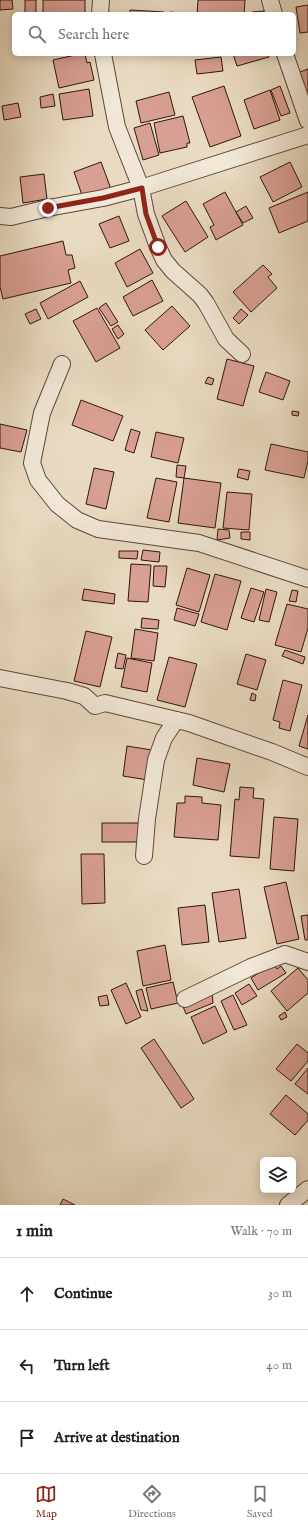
<!DOCTYPE html>
<html lang="en">
<head>
<meta charset="utf-8">
<style>
	:root { --surface:#fff; --page:#f2f2f2; --text:#202124; --muted:#757577; --line:#e0e0e0; --accent:#8f2418 }
	body { margin:0; font-family:"IM FELL English",serif; background:var(--page); color:var(--text) }
	.controls { position:absolute; right:12px; bottom:12px; display:grid; overflow:hidden; border-radius:6px; box-shadow:0 2px 10px #0003 }
	.controls button { width:36px; height:36px; display:grid; place-items:center; padding:0; border:0; border-bottom:1px solid var(--line); background:var(--surface); color:var(--text); font:20px sans-serif }
	.stop { position:absolute; width:12px; height:12px; margin:-9px; border:3px solid #8f2418; border-radius:50%; background:#fff }
	.stop.end { background:#8f2418; border-color:#fff; box-shadow:0 1px 4px #0008 }
	.list { margin:0; padding:0; list-style:none }
	h2 { display:flex; justify-content:space-between; align-items:center; height:52px; margin:0; padding:0 16px; font-size:17px }
	h2 small { font-size:13px; font-weight:400; color:var(--muted) }
	.list li { display:grid; grid-template-columns:26px 1fr auto; gap:12px; align-items:center; box-sizing:border-box; height:72px; padding:0 16px; border-top:1px solid var(--line) }
	.list b { display:block; font-size:15px; white-space:nowrap }
	.list em { font-size:13px; font-style:normal; color:var(--muted) }
	.icon { flex:none; width:22px; height:22px; fill:none; stroke:currentColor; stroke-width:2; stroke-linecap:round; stroke-linejoin:round }
	.map { position:relative; flex:none; width:308px; height:1205px; overflow:hidden }
	.search { position:absolute; background:var(--surface); box-shadow:0 2px 10px #0003; left:12px; right:12px; top:12px; height:44px; display:flex; align-items:center; gap:10px; box-sizing:border-box; padding:0 14px; border-radius:6px; color:var(--muted); font-size:15px }
	.sheet { height:268px; background:var(--surface) }
	nav { display:flex; justify-content:space-around; align-items:center; box-sizing:border-box; height:56px; border-top:1px solid var(--line); background:var(--surface); font-size:11px; color:var(--muted) }
	nav a { display:grid; justify-items:center; gap:2px }
	nav .on { color:var(--accent) }
	.map>svg:first-child { display:block }
	.building { fill:#d89f93; stroke:#30160b }
	.lines { fill:none; stroke-linecap:round; stroke-linejoin:round }
	.minor-casing { stroke:#5e4739; stroke-width:18 }
	.minor { stroke:#f1e8d7; stroke-width:16 }
	.route { stroke:#8f2418; stroke-width:5 }
</style>
</head>
<body>
<div class="map">
<svg width="308" height="1205" viewBox="0 0 308 1205">
	<rect width="100%" height="100%" fill="#e9dbc2"/>
	<filter id="stains"><feTurbulence type="fractalNoise" baseFrequency=".005" numOctaves="4"/><feColorMatrix values="0 0 0 0 .2 0 0 0 0 .09 0 0 0 0 .02 0 0 0 .5 -.17"/></filter>
	<radialGradient id="worn" r=".72"><stop offset=".6" stop-color="#630" stop-opacity="0"/><stop offset="1" stop-color="#630" stop-opacity=".3"/></radialGradient>
	<g class="building">
		<polygon points="0,0 12,0 13,9 0,10"/>
		<rect x="25" y="0" width="11" height="14"/>
		<rect x="43" y="0" width="42" height="14"/>
		<polygon points="198,0 245,0 244,14 197,14"/>
		<polygon points="308,5 308,32 300,33 296,7"/>
		<polygon points="130,10 164,12 164,14 130,14"/>
		<polygon points="264,11 264,14 252,14 252,12"/>
		<polygon points="170,12 190,14 170,14"/>
		<polygon points="80,54 85,54 87,63 90,62 94,80 59,88 53,60"/>
		<polygon points="233,54 268,54 269,57 237,66"/>
		<polygon points="221,57 223,71 197,74 195,60"/>
		<polygon points="308,69 308,96 300,72"/>
		<polygon points="224,86 241,136 210,147 192,97"/>
		<polygon points="280,86 290,113 281,116 271,90"/>
		<polygon points="89,89 93,116 63,120 59,94"/>
		<polygon points="270,90 280,120 254,129 244,100"/>
		<polygon points="169,92 175,115 141,123 136,101"/>
		<polygon points="53,94 55,106 41,108 40,97"/>
		<polygon points="18,103 21,117 4,120 2,106"/>
		<polygon points="183,116 190,143 187,143 187,147 160,153 154,123"/>
		<polygon points="150,123 159,155 143,160 134,128"/>
		<polygon points="101,162 111,189 83,198 74,172"/>
		<polygon points="290,162 302,187 273,202 260,177"/>
		<polygon points="44,174 47,199 23,203 20,177"/>
		<polygon points="225,192 243,225 216,240 210,227 214,225 203,204"/>
		<polygon points="308,192 308,221 279,233 269,208"/>
		<polygon points="186,201 208,237 185,252 162,216"/>
		<polygon points="246,206 253,218 243,223 236,212"/>
		<polygon points="119,216 129,241 110,248 99,224"/>
		<polygon points="63,241 66,255 72,255 75,268 68,270 71,283 3,299 0,287 0,256"/>
		<polygon points="140,249 153,273 127,287 115,263"/>
		<polygon points="263,265 272,274 268,277 277,288 251,312 233,292"/>
		<polygon points="152,280 163,301 133,316 123,297"/>
		<polygon points="80,281 88,297 48,319 40,303"/>
		<polygon points="106,303 118,322 111,326 99,308"/>
		<polygon points="172,306 190,326 163,350 145,330"/>
		<polygon points="97,308 120,348 96,362 73,321"/>
		<polygon points="36,309 41,319 30,324 25,314"/>
		<polygon points="241,309 248,315 239,324 233,318"/>
		<polygon points="118,325 124,334 118,339 112,329"/>
		<polygon points="227,359 254,366 243,406 217,399"/>
		<polygon points="266,372 290,381 283,400 259,392"/>
		<polygon points="208,377 214,379 212,385 205,383"/>
		<polygon points="81,400 123,416 113,441 72,425"/>
		<polygon points="292,411 299,412 298,416 292,415"/>
		<polygon points="0,424 27,430 21,452 0,448"/>
		<polygon points="131,429 140,432 134,453 125,450"/>
		<polygon points="156,432 184,438 178,463 151,457"/>
		<polygon points="271,444 308,452 308,461 304,478 265,470"/>
		<polygon points="177,465 186,466 184,478 176,477"/>
		<polygon points="94,468 114,472 106,509 86,504"/>
		<polygon points="239,469 250,471 248,480 237,477"/>
		<polygon points="156,478 177,482 169,522 147,518"/>
		<polygon points="184,478 221,483 215,528 178,523"/>
		<polygon points="227,492 252,494 249,530 223,528"/>
		<polygon points="218,529 229,530 230,538 217,540"/>
		<polygon points="241,532 250,532 250,540 241,539"/>
		<polygon points="143,550 160,552 159,562 141,560"/>
		<polygon points="119,551 138,551 137,559 119,558"/>
		<polygon points="131,564 151,565 148,602 128,601"/>
		<polygon points="154,566 167,566 165,587 153,586"/>
		<polygon points="187,568 210,575 199,612 176,605"/>
		<polygon points="215,574 241,581 227,630 201,622"/>
		<polygon points="251,588 264,592 254,622 241,618"/>
		<polygon points="84,589 115,594 114,604 82,600"/>
		<polygon points="266,589 277,592 269,622 259,620"/>
		<polygon points="292,590 298,591 296,602 289,601"/>
		<polygon points="287,604 308,609 308,628 301,652 275,645"/>
		<polygon points="177,608 199,614 195,626 174,620"/>
		<polygon points="142,618 159,620 158,629 141,628"/>
		<polygon points="135,629 158,633 154,661 131,658"/>
		<polygon points="86,631 112,637 100,687 74,681"/>
		<polygon points="285,650 305,657 303,664 282,656"/>
		<polygon points="118,653 126,655 123,669 115,668"/>
		<polygon points="246,654 266,660 257,690 237,684"/>
		<polygon points="169,657 197,664 185,707 157,700"/>
		<polygon points="127,658 152,663 147,692 121,687"/>
		<polygon points="283,680 302,685 290,731 279,728 280,722 273,720"/>
		<polygon points="252,693 256,695 255,701 250,700"/>
		<polygon points="308,715 308,749 299,746"/>
		<polygon points="127,746 152,750 148,780 123,776"/>
		<polygon points="197,758 230,764 224,792 193,785"/>
		<polygon points="240,787 254,788 253,798 264,799 259,858 230,856 235,799 239,800"/>
		<polygon points="185,796 202,797 202,803 221,805 218,840 174,837 177,803 185,803"/>
		<polygon points="274,817 298,819 294,871 270,869"/>
		<rect x="102" y="823" width="37" height="19"/>
		<polygon points="81,854 104,854 105,903 82,904"/>
		<polygon points="286,882 299,939 277,944 264,887"/>
		<polygon points="239,889 246,938 219,942 212,893"/>
		<polygon points="205,905 209,942 182,945 178,908"/>
		<polygon points="308,915 308,940 305,940 301,916"/>
		<polygon points="165,945 171,980 143,986 137,951"/>
		<polygon points="274,963 277,969 281,966 286,973 258,990 251,978"/>
		<polygon points="298,968 308,980 308,993 287,1011 271,991"/>
		<polygon points="173,982 178,1003 151,1009 146,988"/>
		<polygon points="126,983 141,1017 126,1024 111,990"/>
		<polygon points="249,984 257,996 242,1005 235,993"/>
		<polygon points="142,989 148,1011 141,1010 136,991"/>
		<polygon points="212,992 213,1003 186,1014 182,1004"/>
		<polygon points="107,995 109,1005 100,1006 98,997"/>
		<polygon points="233,995 247,1025 234,1030 221,1001"/>
		<polygon points="215,1006 227,1032 203,1044 191,1017"/>
		<polygon points="285,1012 287,1017 281,1020 279,1016"/>
		<polygon points="154,1039 194,1099 181,1108 141,1048"/>
		<polygon points="297,1044 308,1053 308,1061 291,1081 276,1069"/>
		<polygon points="308,1068 308,1094 295,1084"/>
		<polygon points="286,1095 308,1114 308,1120 295,1135 270,1114"/>
		<polygon points="63,1199 75,1205 60,1205"/>
	</g>
	<g class="lines">
		<defs>
			<g id="minor">
				<polyline points="270,0 274,14"/>
				<polyline points="100,14 101,0"/>
				<polyline points="103,54 117,127 141,188 146,214 158,247 164,260 173,271 200,295 206,303 226,339 242,354"/>
				<polyline points="285,54 308,121"/>
				<polyline points="0,216 11,217 48,208 103,198 141,188 308,135"/>
				<polyline points="62,364 42,413 32,463 38,480 57,504 77,520 98,529 199,543 308,579"/>
				<polyline points="0,678 67,691 84,696 95,706 105,703 189,723 272,752 308,767"/>
				<polyline points="144,856 147,819 156,760 164,738 176,720"/>
				<polyline points="185,999 251,967 285,954 308,962"/>
				<polyline points="288,1205 308,1189"/>
			</g>
		</defs>
		<use href="#minor" class="minor-casing"/>
		<use href="#minor" class="minor"/>
	</g>
	<g class="lines">
		<polyline class="route" points="48,208 103,198 142,188 146,214 158,247"/>
	</g>
	<rect width="100%" height="100%" filter="url(#stains)"/>
	<rect width="100%" height="100%" fill="url(#worn)"/>
</svg>
<div class="controls">
<button><svg class="icon" aria-label="layers" viewBox="0 0 24 24"><path d="M12 4l9 5-9 5-9-5zM3 14l9 5 9-5"/></svg></button>
</div>
<div class="stop" style="left:158px;top:247px"></div>
<div class="stop end" style="left:48px;top:208px"></div>
<div class="search"><svg class="icon" aria-label="search" viewBox="0 0 24 24"><circle cx="10" cy="10" r="6"/><path d="M15 15l6 6"/></svg>Search here</div>
</div>
<section class="sheet">
<h2>1 min<small>Walk · 70 m</small></h2>
<ul class="list">
<li><svg class="icon" aria-label="ahead" viewBox="0 0 24 24"><path d="M12 20V5M6 11l6-6 6 6"/></svg><div><b>Continue</b></div><em>30 m</em></li>
<li><svg class="icon" aria-label="left" viewBox="0 0 24 24"><path d="M17 20v-9H6M10 6l-5 5 5 5"/></svg><div><b>Turn left</b></div><em>40 m</em></li>
<li><svg class="icon" aria-label="arrive" viewBox="0 0 24 24"><path d="M6 21V4h12l-3 4 3 4H6"/></svg><div><b>Arrive at destination</b></div></li>
</ul>
</section>
<nav>
<a class="on"><svg class="icon" aria-label="map" viewBox="0 0 24 24"><path d="M3 6l6-2 6 2 6-2v14l-6 2-6-2-6 2zM9 4v14M15 6v14"/></svg>Map</a>
<a><svg class="icon" aria-label="directions" viewBox="0 0 24 24"><path d="M12 3l9 9-9 9-9-9zM9 14v-3h6M13 9l2 2-2 2"/></svg>Directions</a>
<a><svg class="icon" aria-label="saved" viewBox="0 0 24 24"><path d="M7 4h10v16l-5-4-5 4z"/></svg>Saved</a>
</nav>
</body>
</html>
